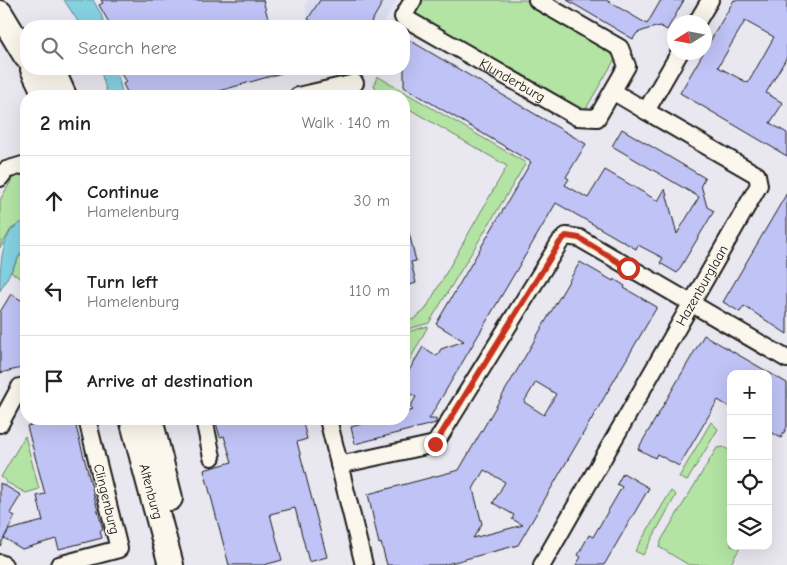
<!DOCTYPE html>
<html lang="en">
<head>
<meta charset="utf-8">
<style>
	:root { --surface:#fff; --page:#f2f2f2; --text:#222; --muted:#767676; --line:#e0e0e0 }
	body { margin:0; font-family:"Comic Neue",sans-serif; background:var(--page); color:var(--text) }
	.controls { position:absolute; right:15px; bottom:15px; display:grid; overflow:hidden; border-radius:10px; box-shadow:0 5px 20px #0002 }
	.controls button { width:45px; height:45px; display:grid; place-items:center; padding:0; border:0; border-bottom:1px solid var(--line); background:var(--surface); color:var(--text); font:25px sans-serif }
	.compass { position:absolute; left:667px; top:15px; width:45px; height:45px; border-radius:50%; background:var(--surface); box-shadow:0 5px 20px #0002; rotate:259deg }
	.stop { position:absolute; width:15px; height:15px; margin:-11px; border:4px solid #c8321e; border-radius:50%; background:#fff }
	.stop.end { background:#c8321e; border-color:#fff; box-shadow:0 1px 5px #0008 }
	.list { margin:0; padding:0; list-style:none }
	h2 { display:flex; justify-content:space-between; align-items:center; height:65px; margin:0; padding:0 20px; font-size:21px }
	h2 small { font-size:16px; font-weight:400; color:var(--muted) }
	.list li { display:grid; grid-template-columns:32px 1fr auto; gap:15px; align-items:center; box-sizing:border-box; height:90px; padding:0 20px; border-top:1px solid var(--line) }
	.list b { display:block; font-size:19px; white-space:nowrap }
	.list p { margin:0; font-size:16px; white-space:nowrap; color:var(--muted) }
	.list em { font-size:16px; font-style:normal; color:var(--muted) }
	.icon { flex:none; width:28px; height:28px; fill:none; stroke:currentColor; stroke-width:2; stroke-linecap:round; stroke-linejoin:round }
	.map { position:relative; flex:none; width:787px; height:565px; overflow:hidden }
	.search { position:absolute; background:var(--surface); box-shadow:0 5px 20px #0002; left:20px; top:20px; width:390px; height:55px; display:flex; align-items:center; gap:12px; box-sizing:border-box; padding:0 18px; border-radius:20px; color:var(--muted); font-size:19px }
	.panel { position:absolute; background:var(--surface); box-shadow:0 5px 20px #0002; left:20px; top:90px; width:390px; height:335px; border-radius:20px }
	.map>svg:first-child { display:block }
	.built { fill:#dcdcf1 }
	.green { fill:#b3e4a4; stroke:#688060 }
	.water { fill:#84d1e2; stroke:#5a8993 }
	.building { fill:#bfc3f5; stroke:#1c1c1c; fill-rule:evenodd }
	.lines { fill:none; stroke-linecap:round; stroke-linejoin:round }
	.minor-casing { stroke:#1c1c1c; stroke-width:20 }
	.secondary-casing { stroke:#1c1c1c; stroke-width:28 }
	.minor { stroke:#fbf7ec; stroke-width:16 }
	.secondary { stroke:#fbf7ec; stroke-width:24 }
	.route { stroke:#c8321e; stroke-width:6 }
	.labels { text-anchor:middle; stroke-width:4; stroke-linejoin:round; paint-order:stroke }
	.street-label { font-size:14px; fill:#1c1c1c; stroke:#fbf7ec }
</style>
</head>
<body>
<div class="map">
<svg width="787" height="565" viewBox="0 0 787 565">
	<rect width="100%" height="100%" fill="#e9e7ef"/>
	<filter id="ink" filterUnits="userSpaceOnUse"><feTurbulence type="fractalNoise" baseFrequency=".02" numOctaves="2"/><feDisplacementMap in="SourceGraphic" scale="10" xChannelSelector="R" yChannelSelector="G"/><feConvolveMatrix kernelMatrix="1 2 1 2 8 2 1 2 1" color-interpolation-filters="sRGB"/></filter>
	<g filter="url(#ink)">
		<polygon class="built" points="308,0 397,0 382,26 311,26 305,6"/>
		<g class="green">
			<polygon points="420,0 526,0 609,49 615,59 584,112 416,17 412,13"/>
			<path d="M377,76L526,163L429,323L404,330V322L414,319L425,310L507,166L404,106V96C390,96 385,95 374,86Z"/>
			<polygon points="26,175 26,221 11,229 0,248 0,200 14,176"/>
			<polygon points="26,244 26,282 11,272"/>
			<polygon points="428,326 404,371 404,333"/>
			<polygon points="711,422 718,429 687,481 679,477"/>
			<polygon points="25,436 39,489 26,493 6,482 6,480 1,477"/>
			<polygon points="723,447 731,451 731,546 741,546 730,565 689,565 659,547 662,539 712,456 717,448"/>
			<polygon points="671,491 676,495 643,555 635,551"/>
		</g>
		<g class="water">
			<polygon points="64,0 93,0 101,14 105,26 81,26"/>
			<polygon points="100,69 116,69 123,96 108,96"/>
			<path d="M26,221V244L0,291C0,268 0,227 26,221Z"/>
		</g>
		<g class="building">
			<polygon points="101,0 263,0 270,26 111,26 99,5 103,3"/>
			<polygon points="320,0 384,0 369,26 320,26 308,19"/>
			<polygon points="567,0 606,0 647,24 661,0 684,0 667,30 660,26 648,29 637,33 633,39"/>
			<path d="M734,0H787V57L766,93L783,103L770,123L787,133V156L680,93ZM745,21L774,37L748,83L718,67Z"/>
			<polygon points="404,37 586,144 566,177 569,179 565,185 588,198 605,170 658,201 665,189 677,234 699,197 612,146 622,129 705,178 701,185 707,207 714,211 677,273 660,263 663,258 638,245 636,249 556,203 429,419 436,419 436,423 355,444 351,427 380,419 404,419 404,413 413,410 410,407 416,397 404,390 404,379 423,347 437,356 441,349 464,341 436,324 531,162 404,87"/>
			<polygon points="118,69 284,69 285,72 202,96 129,96 123,84 126,82"/>
			<polygon points="787,193 787,334 744,306 740,312 723,302"/>
			<polygon points="404,229 408,229 416,261 411,262 416,283 404,287"/>
			<path d="M580,262L613,281L614,279L625,286L624,288L657,307L518,545L443,565H387L381,543L379,544L368,494L459,470ZM536,382L556,394L544,415L524,402ZM484,470L505,482L493,503L514,515L512,519L523,525L473,538L482,524L473,489Z"/>
			<polygon points="11,294 26,303 26,367 0,373 0,312"/>
			<polygon points="704,335 787,383 787,427 781,438 768,430 768,374 731,374 731,408 718,400 679,466 657,454 655,458 638,449"/>
			<polygon points="54,419 74,419 103,530 100,531 102,538 59,549 56,539 22,549 4,538 9,530 43,521 37,496 45,494 27,426"/>
			<polygon points="215,419 302,419 307,439 297,442 327,557 309,562 295,508 270,514 282,560 264,565 229,565 204,470 232,462 224,436 220,437"/>
			<polygon points="623,473 649,488 604,565 576,565 581,557 578,555 589,535 593,537 622,487 617,484"/>
			<polygon points="0,483 21,495 10,513 15,516 0,546"/>
		</g>
		<g class="lines">
			<defs>
				<g id="minor">
					<path id="s1" d="M413,0L403,17L577,117L597,118L627,66L620,48L537,0"/>
					<polyline points="697,22 710,0"/>
					<polyline points="614,92 646,111"/>
					<polyline points="298,96 355,83"/>
					<polyline points="0,178 6,170 26,164"/>
					<polyline points="204,419 212,457"/>
					<polyline points="328,419 364,565"/>
					<polyline points="0,424 20,387 26,386"/>
					<polyline points="339,465 435,444 560,242 566,236 579,238 787,359"/>
					<polyline points="0,563 4,565"/>
					<polyline points="59,565 119,549 87,419"/>
					<path id="s2" d="M542,565L759,185L757,175L646,111L680,52"/>
				</g>
				<g id="secondary">
					<polyline points="0,13 26,56"/>
					<polyline points="33,69 46,96"/>
					<polyline points="52,69 64,96"/>
					<path id="s3" d="M132,419L171,565"/>
					<polyline points="150,419 170,498"/>
				</g>
			</defs>
			<use href="#minor" class="minor-casing"/>
			<use href="#secondary" class="secondary-casing"/>
			<use href="#minor" class="minor"/>
			<use href="#secondary" class="secondary"/>
		</g>
	</g>
	<g class="lines" filter="url(#ink)">
		<polyline class="route" points="435,444 560,242 566,236 579,238 628,268"/>
	</g>
	<g class="labels">
		<g class="street-label">
			<text dy="5" stroke="none"><textPath href="#s1" startOffset="146">Klunderburg</textPath></text>
			<text dy="5" stroke="none"><textPath href="#s2" startOffset="322">Hazenburglaan</textPath></text>
			<text dy="5" stroke="none"><textPath href="#s3" startOffset="75">Altenburg</textPath></text>
			<text transform="translate(107 499) rotate(76)" y="5">Clingenburg</text>
		</g>
	</g>
</svg>
<div class="controls">
<button>+</button>
<button>−</button>
<button><svg class="icon" aria-label="locate" viewBox="0 0 24 24"><circle cx="12" cy="12" r="6"/><path d="M12 2v4M12 18v4M2 12h4M18 12h4"/></svg></button>
<button><svg class="icon" aria-label="layers" viewBox="0 0 24 24"><path d="M12 4l9 5-9 5-9-5zM3 14l9 5 9-5"/></svg></button>
</div>
<svg class="compass" viewBox="-18 -18 36 36"><path d="M0-13l5 13h-10z" fill="#e53935"/><path d="M0 13l5-13h-10z" fill="#767676"/></svg>
<div class="stop" style="left:628px;top:268px"></div>
<div class="stop end" style="left:435px;top:444px"></div>
<div class="search"><svg class="icon" aria-label="search" viewBox="0 0 24 24"><circle cx="10" cy="10" r="6"/><path d="M15 15l6 6"/></svg>Search here</div>
<section class="panel">
<h2>2 min<small>Walk · 140 m</small></h2>
<ul class="list">
<li><svg class="icon" aria-label="ahead" viewBox="0 0 24 24"><path d="M12 20V5M6 11l6-6 6 6"/></svg><div><b>Continue</b><p>Hamelenburg</p></div><em>30 m</em></li>
<li><svg class="icon" aria-label="left" viewBox="0 0 24 24"><path d="M17 20v-9H6M10 6l-5 5 5 5"/></svg><div><b>Turn left</b><p>Hamelenburg</p></div><em>110 m</em></li>
<li><svg class="icon" aria-label="arrive" viewBox="0 0 24 24"><path d="M6 21V4h12l-3 4 3 4H6"/></svg><div><b>Arrive at destination</b></div></li>
</ul>
</section>
</div>
</body>
</html>
